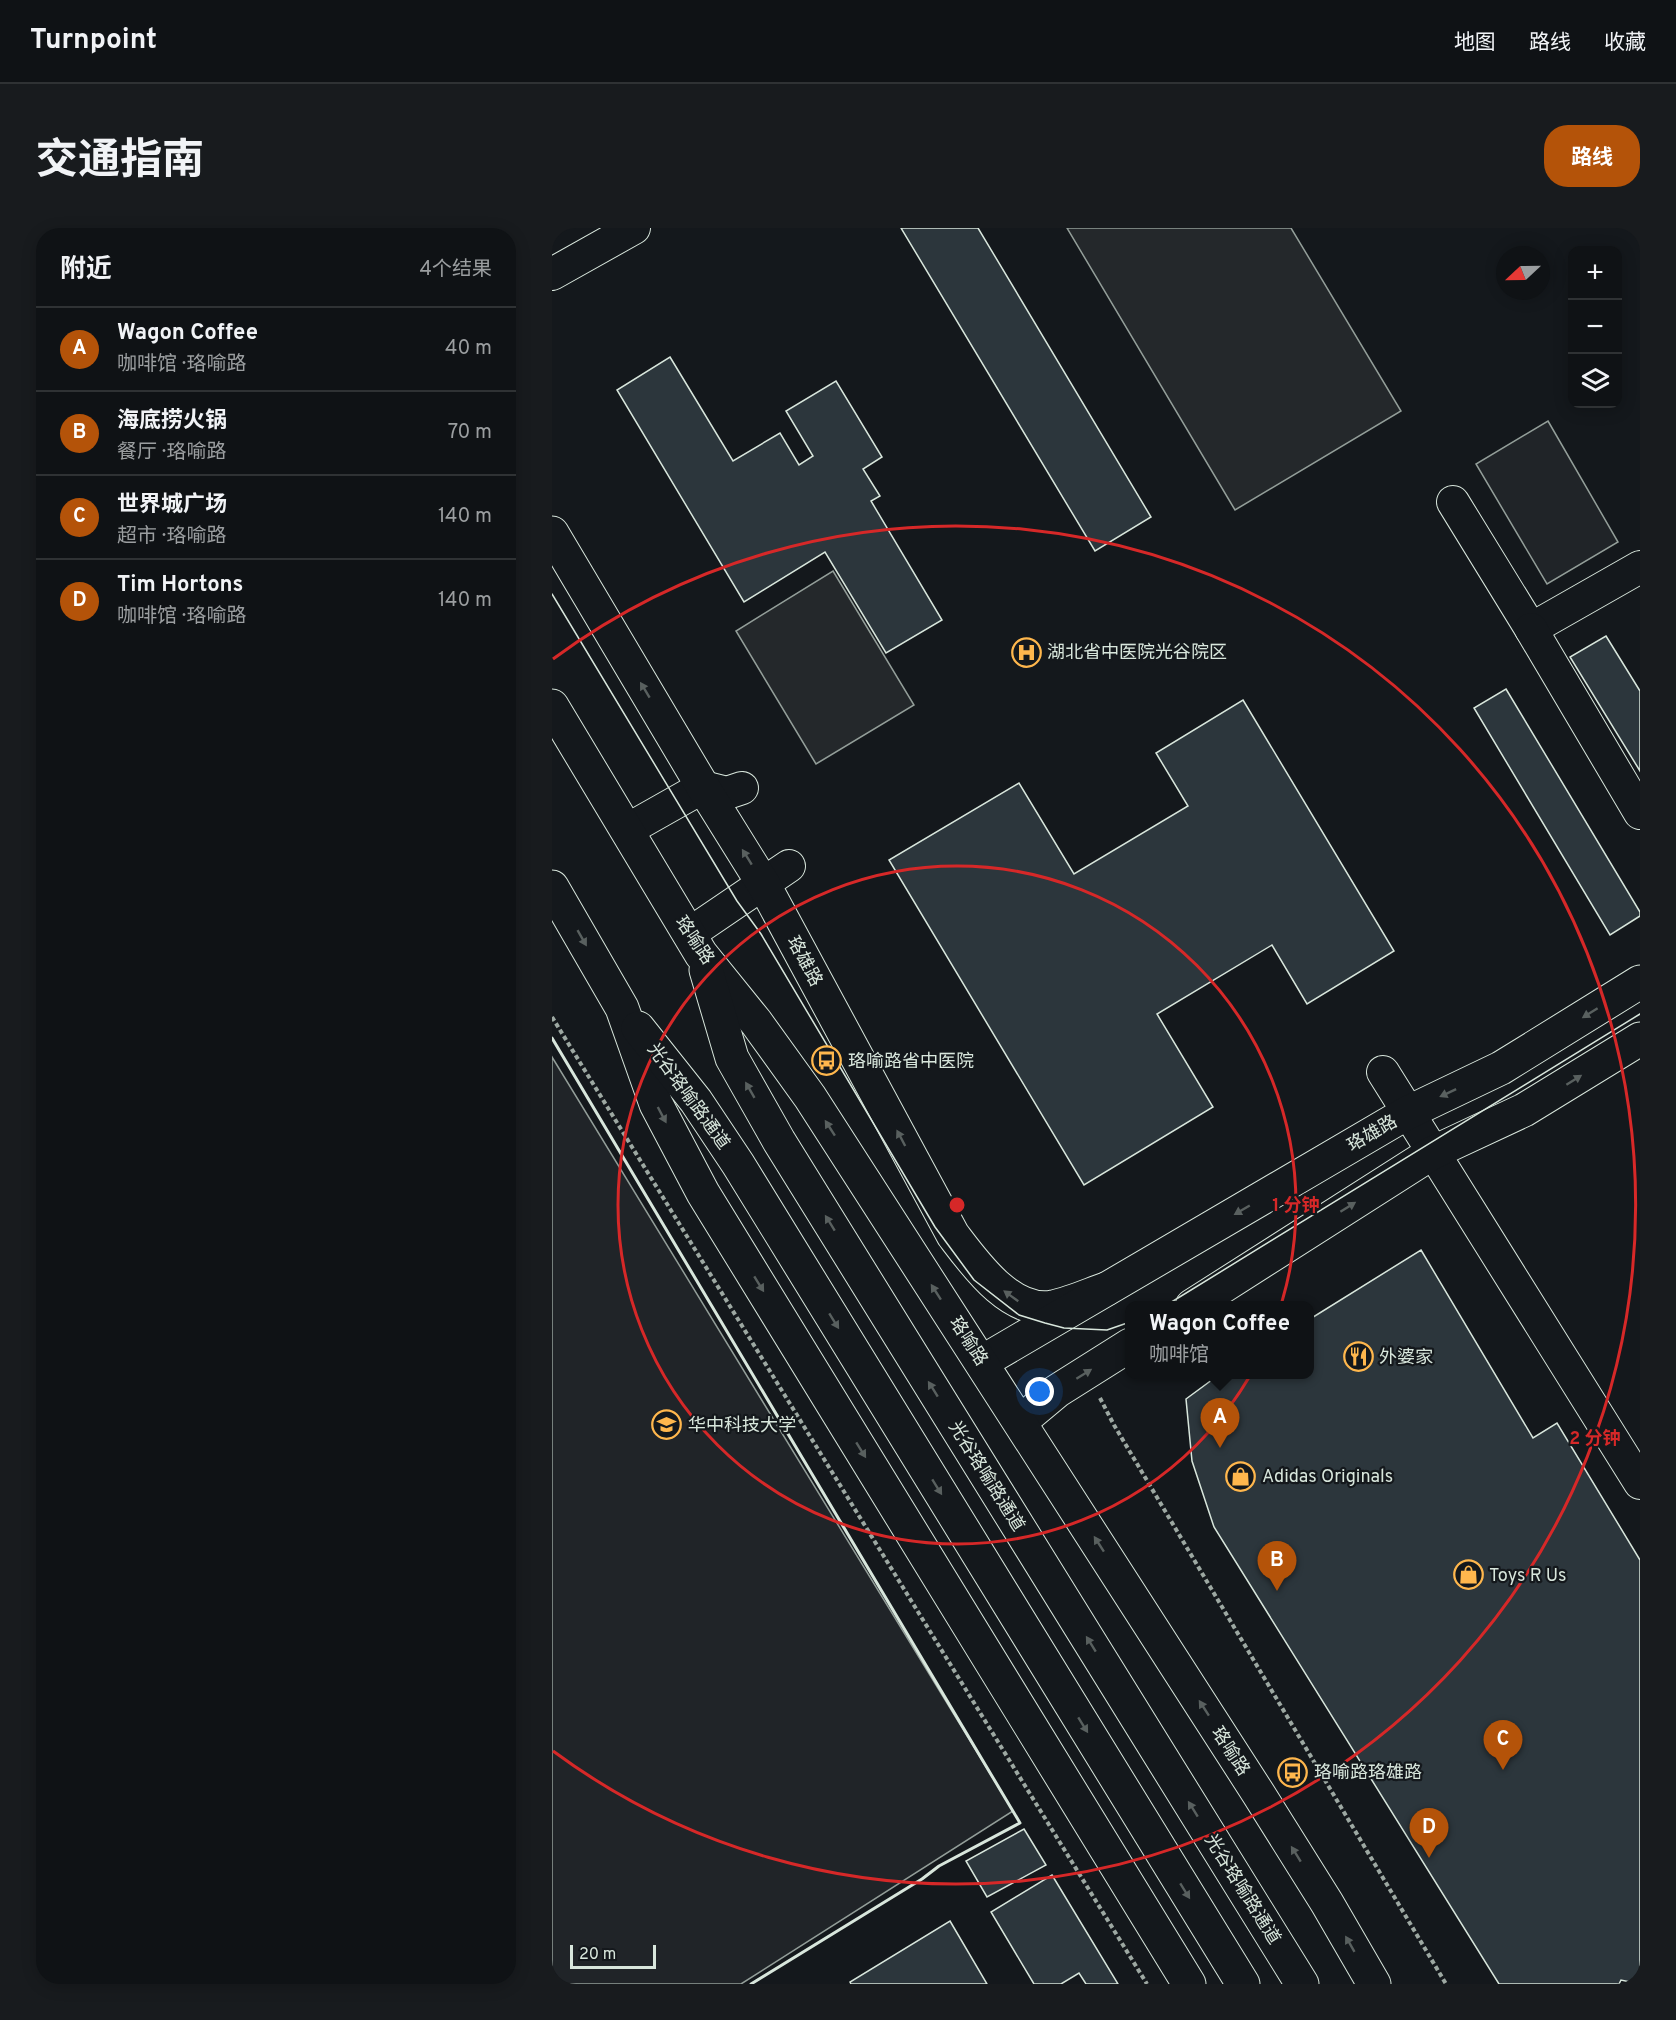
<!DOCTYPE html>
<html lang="zh">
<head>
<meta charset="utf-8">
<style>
	:root { --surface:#0f1215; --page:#181b1e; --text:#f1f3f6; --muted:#9b9ea0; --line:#2f3234; --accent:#b45309 }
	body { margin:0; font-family:Overpass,"Noto Sans SC",sans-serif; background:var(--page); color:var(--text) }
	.controls { position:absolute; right:18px; top:18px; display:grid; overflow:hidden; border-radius:12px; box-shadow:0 3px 15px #0003 }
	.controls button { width:54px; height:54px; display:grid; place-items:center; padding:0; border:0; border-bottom:2px solid var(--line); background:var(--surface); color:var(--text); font:30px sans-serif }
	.compass { position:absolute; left:944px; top:18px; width:54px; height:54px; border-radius:50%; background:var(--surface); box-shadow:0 3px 15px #0003; rotate:248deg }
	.scale { position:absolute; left:18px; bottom:15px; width:86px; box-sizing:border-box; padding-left:6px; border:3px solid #d8e6dc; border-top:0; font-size:16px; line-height:21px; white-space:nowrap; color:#d8e6dc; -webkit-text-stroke:4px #14181c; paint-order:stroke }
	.you { position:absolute; left:488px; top:1164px; width:21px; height:21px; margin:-15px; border:4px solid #fff; border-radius:50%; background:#1a73e8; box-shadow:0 0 0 9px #1a73e833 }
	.badge { display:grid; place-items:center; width:39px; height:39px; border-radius:50%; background:var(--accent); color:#fff; font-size:20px; font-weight:700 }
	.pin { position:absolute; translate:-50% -50px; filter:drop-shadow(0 2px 3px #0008) }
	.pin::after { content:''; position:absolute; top:32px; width:21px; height:18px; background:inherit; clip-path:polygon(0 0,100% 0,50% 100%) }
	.popup { position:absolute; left:573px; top:1073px; width:189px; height:78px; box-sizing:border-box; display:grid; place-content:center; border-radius:12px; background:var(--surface); filter:drop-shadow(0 2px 4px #0005); font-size:20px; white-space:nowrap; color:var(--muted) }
	.popup b { font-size:22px; color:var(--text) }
	.popup::after { content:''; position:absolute; left:50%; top:100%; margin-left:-12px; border:12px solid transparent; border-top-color:var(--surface) }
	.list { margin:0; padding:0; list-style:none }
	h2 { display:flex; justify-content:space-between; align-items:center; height:78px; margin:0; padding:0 24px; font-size:26px }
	h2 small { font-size:20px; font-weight:400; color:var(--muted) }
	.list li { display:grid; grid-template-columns:39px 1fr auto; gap:18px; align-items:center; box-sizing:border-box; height:84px; padding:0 24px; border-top:2px solid var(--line) }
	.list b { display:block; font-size:22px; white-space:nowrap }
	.list p { margin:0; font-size:20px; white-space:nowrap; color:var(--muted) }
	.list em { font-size:20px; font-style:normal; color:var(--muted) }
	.icon { flex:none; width:33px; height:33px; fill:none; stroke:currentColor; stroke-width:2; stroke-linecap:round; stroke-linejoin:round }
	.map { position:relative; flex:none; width:1088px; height:1756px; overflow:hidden; border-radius:24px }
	header { display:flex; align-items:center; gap:36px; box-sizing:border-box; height:84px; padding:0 30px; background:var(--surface); border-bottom:2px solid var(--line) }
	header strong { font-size:28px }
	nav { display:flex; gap:33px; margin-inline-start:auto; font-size:21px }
	.intro { display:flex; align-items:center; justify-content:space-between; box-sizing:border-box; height:144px; padding:0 36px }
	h1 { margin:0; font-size:42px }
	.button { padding:15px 27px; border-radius:24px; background:var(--accent); color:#fff; font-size:21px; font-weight:700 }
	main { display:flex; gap:36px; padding:0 36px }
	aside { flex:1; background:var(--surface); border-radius:24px; box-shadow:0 3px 15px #0003 }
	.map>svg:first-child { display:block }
	.green { fill:#202428; stroke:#939e99; stroke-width:1.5 }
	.parking { fill:#24282b; stroke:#939e99; stroke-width:1.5 }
	.building { fill:#2c363c; stroke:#d8e6dc; stroke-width:1.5 }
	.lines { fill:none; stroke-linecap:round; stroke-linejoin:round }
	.minor-casing { stroke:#d8e6dc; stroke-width:34 }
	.major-casing { stroke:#d8e6dc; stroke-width:35 }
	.highway-casing { stroke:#d8e6dc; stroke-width:35 }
	.path { stroke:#9da8a2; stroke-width:4; stroke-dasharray:4.5 3; stroke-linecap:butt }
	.minor { stroke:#14181c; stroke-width:32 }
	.major { stroke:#14181c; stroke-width:33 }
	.highway { stroke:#14181c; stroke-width:33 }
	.tram { stroke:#d8e6dc; stroke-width:1.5 }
	.wall { stroke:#d8e6dc; stroke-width:3 }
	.oneway { fill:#59605f }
	.ring { fill:none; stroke:#d62828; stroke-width:3 }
	.labels { text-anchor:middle; stroke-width:4.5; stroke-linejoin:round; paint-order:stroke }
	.poi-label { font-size:18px; fill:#d8e6dc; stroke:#14181c; text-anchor:start }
	.street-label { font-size:18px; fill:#d8e6dc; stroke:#14181c }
	.centre { fill:#d62828; stroke:#14181c; stroke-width:3 }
	.ring-label { font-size:18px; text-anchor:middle; font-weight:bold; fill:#d62828; stroke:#14181c; stroke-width:4.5; stroke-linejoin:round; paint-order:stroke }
</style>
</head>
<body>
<header>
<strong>Turnpoint</strong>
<nav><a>地图</a><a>路线</a><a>收藏</a></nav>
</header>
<div class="intro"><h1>交通指南</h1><a class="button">路线</a></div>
<main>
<aside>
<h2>附近<small>4个结果</small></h2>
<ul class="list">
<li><span class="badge">A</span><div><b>Wagon Coffee</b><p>咖啡馆 · 珞喻路</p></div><em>40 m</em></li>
<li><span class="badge">B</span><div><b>海底捞火锅</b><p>餐厅 · 珞喻路</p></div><em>70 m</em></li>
<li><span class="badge">C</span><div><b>世界城广场</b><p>超市 · 珞喻路</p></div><em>140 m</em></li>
<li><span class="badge">D</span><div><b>Tim Hortons</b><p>咖啡馆 · 珞喻路</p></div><em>140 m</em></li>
</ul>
</aside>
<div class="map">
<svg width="1088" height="1756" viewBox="0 0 1088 1756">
	<rect width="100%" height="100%" fill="#14181c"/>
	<g class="green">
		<polygon points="996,193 1066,314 995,356 924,236"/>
		<polygon points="0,829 461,1583 189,1756 0,1756"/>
	</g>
	<g class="parking">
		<polygon points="515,0 739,0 849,183 683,282"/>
		<polygon points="281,343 362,477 264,536 184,403"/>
	</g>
	<g class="building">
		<polygon points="349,0 426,0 599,289 543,323"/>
		<polygon points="118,129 181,233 228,205 247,237 261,228 234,183 284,153 330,229 311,241 328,268 319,273 390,392 334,425 273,324 192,374 65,162"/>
		<polygon points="1054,408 1088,463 1088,543 1018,429"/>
		<polygon points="954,461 1088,684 1088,688 1058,707 922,480"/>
		<polygon points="691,472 842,723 755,776 720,717 605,786 661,879 532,957 337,632 467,555 522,646 636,578 604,525"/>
		<polygon points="869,1022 981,1210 1005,1195 1088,1332 1088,1756 1069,1752 1067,1756 947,1756 662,1299 640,1233 634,1171 668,1146 758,1146 758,1091"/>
		<polygon points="472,1601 494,1637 435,1669 414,1633"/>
		<polygon points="500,1647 566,1756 534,1756 527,1745 509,1756 482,1756 439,1684"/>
		<polygon points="398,1693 435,1756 299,1756 298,1754"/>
	</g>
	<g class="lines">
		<defs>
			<g id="minor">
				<polyline points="0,46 82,0"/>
				<polyline points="901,274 979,401 1088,339"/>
				<polyline points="979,401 1088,585"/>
				<polyline points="75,602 151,559 175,565 190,560"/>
				<polyline points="137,706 237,638"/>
				<polyline points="831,844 1088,1255"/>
			</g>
			<g id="major">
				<path d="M0,305L151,559L212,657L401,1007C423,1036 459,1087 501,1079C519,1075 537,1067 554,1061"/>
				<polyline points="640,1078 880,925 972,882 1088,811"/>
				<polyline points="430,1134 855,885 949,840 1088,754"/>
				<polyline points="469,1193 505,1163 578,1117"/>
			</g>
			<g id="highway">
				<polyline points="0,478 149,726 204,794 258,869 706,1565 775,1675 822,1756"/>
				<polyline points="0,659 70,780 104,876 151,965 637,1756"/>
				<polyline points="154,742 180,830 227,913 750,1756"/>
				<polyline points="86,800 144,873 186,936 691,1756"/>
			</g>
		</defs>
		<use href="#minor" class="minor-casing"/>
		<use href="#major" class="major-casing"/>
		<use href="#highway" class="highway-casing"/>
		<g class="path">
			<polyline points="0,789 595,1756"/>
			<polyline points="548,1170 562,1197 894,1756"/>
		</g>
		<use href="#minor" class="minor"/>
		<use href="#major" class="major"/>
		<use href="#highway" class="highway"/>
		<g class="tram">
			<polyline points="0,366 185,673 209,706 383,999 422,1052 467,1087 493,1095 512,1100 555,1102 578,1094"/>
			<polyline points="613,1078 1088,786"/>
		</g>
		<polyline class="wall" points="0,810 468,1595 387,1638 370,1651 199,1756"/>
	</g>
	<defs><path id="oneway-solid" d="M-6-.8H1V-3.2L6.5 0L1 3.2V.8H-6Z" transform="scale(1.5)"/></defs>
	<g class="oneway">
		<use href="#oneway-solid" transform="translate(93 462) rotate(-121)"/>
		<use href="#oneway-solid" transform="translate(195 629) rotate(-122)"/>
		<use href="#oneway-solid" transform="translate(30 710) rotate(60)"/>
		<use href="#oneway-solid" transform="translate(1038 785) rotate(148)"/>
		<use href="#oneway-solid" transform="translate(1022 852) rotate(-32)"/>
		<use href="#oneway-solid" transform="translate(198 862) rotate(-120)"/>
		<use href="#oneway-solid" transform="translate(896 865) rotate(155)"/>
		<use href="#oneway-solid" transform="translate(110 887) rotate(62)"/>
		<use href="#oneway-solid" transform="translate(278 900) rotate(-123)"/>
		<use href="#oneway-solid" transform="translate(349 910) rotate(-118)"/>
		<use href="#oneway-solid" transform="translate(796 979) rotate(-32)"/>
		<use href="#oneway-solid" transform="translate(690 982) rotate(150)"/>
		<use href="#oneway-solid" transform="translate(278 995) rotate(-122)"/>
		<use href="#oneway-solid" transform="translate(207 1056) rotate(58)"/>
		<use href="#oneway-solid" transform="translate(384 1064) rotate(-123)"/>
		<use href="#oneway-solid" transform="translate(459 1068) rotate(-144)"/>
		<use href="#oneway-solid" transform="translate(282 1093) rotate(58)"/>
		<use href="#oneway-solid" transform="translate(532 1146) rotate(-32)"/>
		<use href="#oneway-solid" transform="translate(381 1161) rotate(-122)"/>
		<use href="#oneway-solid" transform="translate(309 1222) rotate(58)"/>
		<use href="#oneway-solid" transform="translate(385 1259) rotate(58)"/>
		<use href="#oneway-solid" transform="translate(547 1316) rotate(-123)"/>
		<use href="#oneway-solid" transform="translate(539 1416) rotate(-122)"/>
		<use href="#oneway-solid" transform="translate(652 1480) rotate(-123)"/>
		<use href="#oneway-solid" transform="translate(531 1497) rotate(58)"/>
		<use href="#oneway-solid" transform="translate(641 1581) rotate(-122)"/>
		<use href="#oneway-solid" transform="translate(744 1626) rotate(-122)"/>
		<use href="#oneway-solid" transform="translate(633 1663) rotate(58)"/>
		<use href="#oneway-solid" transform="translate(798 1716) rotate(-120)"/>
	</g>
	<g class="ring">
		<circle cx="405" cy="977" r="339"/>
		<path d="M1 431A679 679 0 1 1 1 1523"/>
	</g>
	<defs>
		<symbol id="hospital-ring" viewBox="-11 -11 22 22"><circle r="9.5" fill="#14181c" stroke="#ffb74d" stroke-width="1.5"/><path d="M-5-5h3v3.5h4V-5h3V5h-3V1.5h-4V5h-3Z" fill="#ffb74d"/></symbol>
		<symbol id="bus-ring" viewBox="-11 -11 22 22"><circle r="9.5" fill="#14181c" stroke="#ffb74d" stroke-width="1.5"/><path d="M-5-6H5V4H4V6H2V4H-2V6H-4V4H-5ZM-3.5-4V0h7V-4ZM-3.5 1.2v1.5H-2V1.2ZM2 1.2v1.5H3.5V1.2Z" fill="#ffb74d"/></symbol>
		<symbol id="restaurant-ring" viewBox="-11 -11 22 22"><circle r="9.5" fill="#14181c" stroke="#ffb74d" stroke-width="1.5"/><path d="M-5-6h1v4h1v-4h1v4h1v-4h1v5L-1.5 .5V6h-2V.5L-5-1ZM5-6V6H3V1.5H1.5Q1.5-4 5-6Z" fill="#ffb74d"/></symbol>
		<symbol id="university-ring" viewBox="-11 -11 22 22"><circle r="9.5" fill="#14181c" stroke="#ffb74d" stroke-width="1.5"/><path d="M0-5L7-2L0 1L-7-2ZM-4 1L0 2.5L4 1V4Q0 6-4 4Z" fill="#ffb74d"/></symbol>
		<symbol id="shop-ring" viewBox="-11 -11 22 22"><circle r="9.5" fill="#14181c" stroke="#ffb74d" stroke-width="1.5"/><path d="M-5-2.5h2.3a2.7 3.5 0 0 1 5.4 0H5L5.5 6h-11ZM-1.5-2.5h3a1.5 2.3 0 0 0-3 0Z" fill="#ffb74d"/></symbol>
	</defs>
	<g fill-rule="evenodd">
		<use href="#hospital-ring" x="458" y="408" width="33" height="33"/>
		<use href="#bus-ring" x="258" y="816" width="33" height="33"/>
		<use href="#restaurant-ring" x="790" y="1112" width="33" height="33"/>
		<use href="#university-ring" x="98" y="1180" width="33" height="33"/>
		<use href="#shop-ring" x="672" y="1232" width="33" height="33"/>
		<use href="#shop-ring" x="900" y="1330" width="33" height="33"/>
		<use href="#bus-ring" x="724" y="1528" width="33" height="33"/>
	</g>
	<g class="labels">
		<g class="poi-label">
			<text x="495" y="430">湖北省中医院光谷院区</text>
			<text x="296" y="839">珞喻路省中医院</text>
			<text x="827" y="1135">外婆家</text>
			<text x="136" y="1203">华中科技大学</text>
			<text x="710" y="1254">Adidas Originals</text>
			<text x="937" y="1353">Toys R Us</text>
			<text x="762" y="1550">珞喻路珞雄路</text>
		</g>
		<g class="street-label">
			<text transform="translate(143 712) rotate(56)" y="6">珞喻路</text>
			<text transform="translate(253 733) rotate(62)" y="6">珞雄路</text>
			<text transform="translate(137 868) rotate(54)" y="6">光谷珞喻路通道</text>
			<text transform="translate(820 905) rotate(-30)" y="6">珞雄路</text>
			<text transform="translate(417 1113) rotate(57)" y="6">珞喻路</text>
			<text transform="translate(435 1248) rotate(58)" y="6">光谷珞喻路通道</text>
			<text transform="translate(679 1523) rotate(57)" y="6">珞喻路</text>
			<text transform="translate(691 1661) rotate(58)" y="6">光谷珞喻路通道</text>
		</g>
	</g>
	<circle cx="405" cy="977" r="9" class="centre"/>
	<g class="ring-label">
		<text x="744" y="983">1 分钟</text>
		<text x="1043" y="1216">2 分钟</text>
	</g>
</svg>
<div class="controls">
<button>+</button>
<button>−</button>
<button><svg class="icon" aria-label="layers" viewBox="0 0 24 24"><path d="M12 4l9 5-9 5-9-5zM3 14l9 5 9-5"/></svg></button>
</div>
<svg class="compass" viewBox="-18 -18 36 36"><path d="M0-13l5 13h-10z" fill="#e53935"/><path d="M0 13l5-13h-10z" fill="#9b9ea0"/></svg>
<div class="scale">20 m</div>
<div class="you"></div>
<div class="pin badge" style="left:668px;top:1220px">A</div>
<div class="popup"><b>Wagon Coffee</b>咖啡馆</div>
<div class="pin badge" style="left:725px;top:1363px">B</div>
<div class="pin badge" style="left:951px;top:1542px">C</div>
<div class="pin badge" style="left:877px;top:1630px">D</div>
</div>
</main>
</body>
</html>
